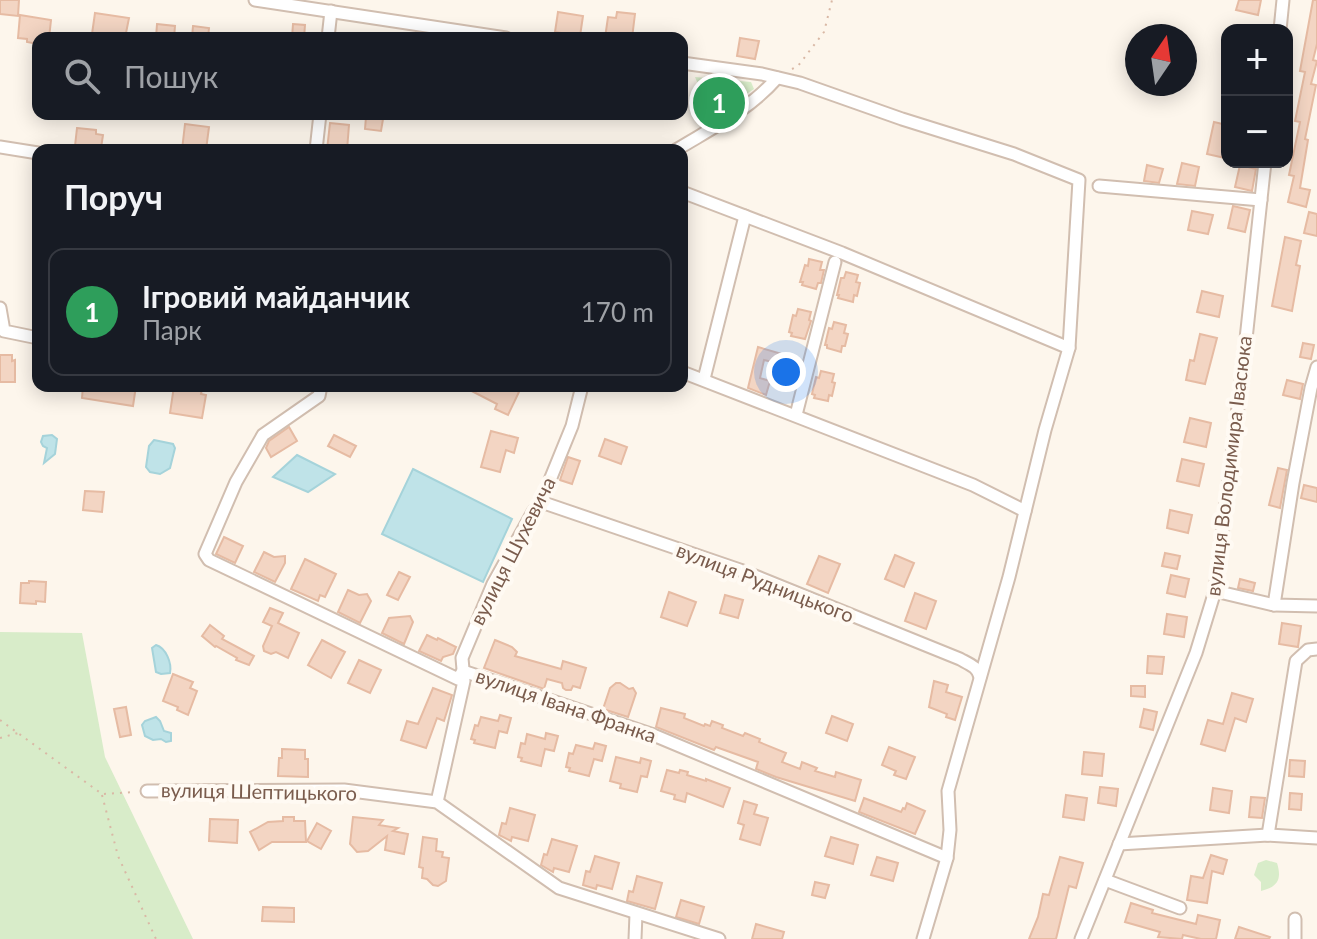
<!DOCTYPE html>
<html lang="uk">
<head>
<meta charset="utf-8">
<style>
	:root { --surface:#171b24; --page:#242831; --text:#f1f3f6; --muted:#9ea1a6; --line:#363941; --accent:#e76f51 }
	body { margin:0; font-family:Lato,sans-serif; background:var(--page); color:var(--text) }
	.controls { position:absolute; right:24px; top:24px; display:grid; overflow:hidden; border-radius:16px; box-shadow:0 4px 20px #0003 }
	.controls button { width:72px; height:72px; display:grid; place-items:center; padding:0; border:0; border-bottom:2px solid var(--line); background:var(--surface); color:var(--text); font:40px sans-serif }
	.compass { position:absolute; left:1125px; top:24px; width:72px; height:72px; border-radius:50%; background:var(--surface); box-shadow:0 4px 20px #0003; rotate:13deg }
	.you { position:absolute; left:786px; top:372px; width:28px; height:28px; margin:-20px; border:6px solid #fff; border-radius:50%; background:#1a73e8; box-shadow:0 0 0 12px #1a73e833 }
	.badge { display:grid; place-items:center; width:52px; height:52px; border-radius:50%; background:var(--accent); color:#fff; font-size:26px; font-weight:700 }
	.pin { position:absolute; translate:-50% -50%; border:4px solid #fff; box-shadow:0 2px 8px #0006 }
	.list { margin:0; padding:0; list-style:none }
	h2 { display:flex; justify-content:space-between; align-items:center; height:104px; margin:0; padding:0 32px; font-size:34px }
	h2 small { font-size:26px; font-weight:400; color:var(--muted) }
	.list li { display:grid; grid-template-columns:52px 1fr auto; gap:24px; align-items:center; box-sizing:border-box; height:128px; margin:0 16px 16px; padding:0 16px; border:2px solid var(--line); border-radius:16px }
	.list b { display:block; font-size:30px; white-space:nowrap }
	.list p { margin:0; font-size:26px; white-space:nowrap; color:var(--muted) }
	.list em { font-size:26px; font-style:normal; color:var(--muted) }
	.icon { flex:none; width:44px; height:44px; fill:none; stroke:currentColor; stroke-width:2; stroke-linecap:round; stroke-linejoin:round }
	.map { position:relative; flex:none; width:1317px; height:939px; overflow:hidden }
	.search { position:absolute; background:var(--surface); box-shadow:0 4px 20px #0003; left:32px; top:32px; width:656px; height:88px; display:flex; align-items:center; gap:20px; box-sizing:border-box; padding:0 28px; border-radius:16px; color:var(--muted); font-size:30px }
	.panel { position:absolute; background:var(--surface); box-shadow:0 4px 20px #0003; left:32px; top:144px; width:656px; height:248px; border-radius:16px }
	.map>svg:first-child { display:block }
	.green { fill:#d8ecc9 }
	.water { fill:#bfe3e8; stroke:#a5d3da; stroke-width:2 }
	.building { fill:#f3d5c3; stroke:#e6bba3; stroke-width:2 }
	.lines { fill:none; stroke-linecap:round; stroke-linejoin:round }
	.minor-casing { stroke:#d1beb0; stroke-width:15 }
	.path { stroke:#d9b8a5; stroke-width:2; stroke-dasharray:2 6; stroke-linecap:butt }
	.minor { stroke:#fff; stroke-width:11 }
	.labels { text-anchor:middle; stroke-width:8; stroke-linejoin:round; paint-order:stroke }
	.street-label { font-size:20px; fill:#7a5c4d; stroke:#fffaf3 }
</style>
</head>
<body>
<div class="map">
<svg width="1317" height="939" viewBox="0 0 1317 939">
	<rect width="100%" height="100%" fill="#fdf6ec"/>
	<g class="green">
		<polygon points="695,77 751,82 754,89 712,117"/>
		<polygon points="0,632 82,633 105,757 193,939 0,939"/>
		<path d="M1266,860L1277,863C1282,879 1278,887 1261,891V882L1254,875L1258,863Z"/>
	</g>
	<g class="water">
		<polygon points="52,435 57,439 55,454 44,463 47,448 43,446 41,442 43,436"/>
		<polygon points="154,440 173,444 175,448 170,468 160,474 150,472 146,467 149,446"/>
		<polygon points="297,455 335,474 308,492 273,477"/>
		<polygon points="413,469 512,519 483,582 382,534"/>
		<path d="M156,645C166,648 172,663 170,673L161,674L156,672L152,648Z"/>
		<polygon points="156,717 160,721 164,731 171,733 171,741 166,742 161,739 153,740 145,736 142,725 145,721"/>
	</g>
	<g class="building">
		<polygon points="0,0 19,0 18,16 0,14"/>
		<polygon points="1239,0 1261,0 1258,15 1236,10"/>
		<polygon points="1313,0 1317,0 1317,44 1313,60 1317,61 1311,84 1316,85 1305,139 1308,140 1300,188 1310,190 1306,207 1288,202 1294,176 1289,175 1300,122 1295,121 1305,72 1300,71"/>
		<polygon points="558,12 583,16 580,36 555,32"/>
		<polygon points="617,12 635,14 632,38 605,38 608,17 616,18"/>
		<polygon points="95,13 129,18 125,38 98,38 99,35 92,34"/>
		<polygon points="20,15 51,20 49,38 38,38 38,44 27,42 27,39 18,38"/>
		<polygon points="157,24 175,26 174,38 156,38"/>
		<polygon points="293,24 305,25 304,38 292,38"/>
		<polygon points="193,26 209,28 208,38 192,38"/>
		<polygon points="740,38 759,41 755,59 737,56"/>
		<polygon points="366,117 383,119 381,131 365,129"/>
		<polygon points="1214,122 1227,125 1227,148 1225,158 1207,154"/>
		<polygon points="330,123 349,125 347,150 327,150"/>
		<polygon points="185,124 209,127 206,150 182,150"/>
		<polygon points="77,128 96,130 96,134 103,135 101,148 94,147 94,150 87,150 80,149 80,146 75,146"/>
		<polygon points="1182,163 1199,167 1195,186 1177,184"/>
		<polygon points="1147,165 1163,169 1159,183 1144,181"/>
		<polygon points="1240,165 1256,169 1252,191 1235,187"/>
		<polygon points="1233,206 1250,210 1245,232 1228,228"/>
		<polygon points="1192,211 1213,215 1208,234 1188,230"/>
		<polygon points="1309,212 1317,214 1317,236 1304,233"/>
		<polygon points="1285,237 1301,241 1296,265 1300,266 1292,311 1272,306"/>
		<polygon points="809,259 822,262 820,270 824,270 821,283 818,283 816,289 802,285 803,282 800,282 805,265 808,266"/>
		<polygon points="846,272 858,275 856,282 860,283 857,296 854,295 853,302 838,298 839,295 837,295 841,278 844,278"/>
		<polygon points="1202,291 1223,296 1219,317 1197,312"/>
		<polygon points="798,309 811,312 809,320 811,321 805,339 791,336 792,333 789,332 793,315 796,316"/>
		<polygon points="834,322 846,325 844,333 848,334 845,346 842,346 841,352 827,348 827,345 825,345 829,328 832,329"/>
		<polygon points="1200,334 1217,338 1205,384 1186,380 1190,360 1194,361"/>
		<polygon points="1303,343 1314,345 1311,359 1300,357"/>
		<polygon points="758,347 799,359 797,366 800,367 793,386 776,381 781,364 764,360 760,378 770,381 766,395 748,388"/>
		<polygon points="0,355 12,355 12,361 15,360 15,382 0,382"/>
		<polygon points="821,371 834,374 832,382 835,383 832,396 829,395 828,401 814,398 815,395 812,394 816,377 819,378"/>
		<polygon points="1287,380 1303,384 1300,399 1283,395"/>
		<polygon points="83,386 136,386 133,406 82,398"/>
		<polygon points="174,386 202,389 201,394 206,395 202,418 170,413"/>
		<polygon points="462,386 507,386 519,392 508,415 495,409 497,404"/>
		<polygon points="1190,418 1211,423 1206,447 1184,442"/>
		<polygon points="289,427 297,441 271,457 266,448 269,441"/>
		<polygon points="491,431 518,438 514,453 506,450 500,472 481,467"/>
		<polygon points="334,435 356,446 350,457 328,446"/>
		<polygon points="605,439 627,447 621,464 599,456"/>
		<polygon points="568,457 580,461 572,484 560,480"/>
		<polygon points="1182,459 1204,464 1199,486 1177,481"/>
		<polygon points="1278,468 1287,470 1280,508 1269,505"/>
		<polygon points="1304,485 1317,488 1317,502 1301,498"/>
		<polygon points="85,491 104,492 102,512 83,510"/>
		<polygon points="1170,510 1192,515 1188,533 1167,528"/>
		<polygon points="224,537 243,546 235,563 216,554"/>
		<polygon points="264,552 274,557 285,556 285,563 275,582 254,572"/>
		<polygon points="1165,553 1180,556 1177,569 1162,566"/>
		<polygon points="895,555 914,563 904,587 885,579"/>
		<polygon points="819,556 840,564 828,593 807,584"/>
		<polygon points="305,559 336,574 325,597 320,595 318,601 291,589"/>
		<polygon points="399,572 410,577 398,600 387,595"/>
		<polygon points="1171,575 1189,579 1185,597 1167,593"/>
		<polygon points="1240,579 1255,583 1253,591 1238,588"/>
		<polygon points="29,581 46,582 45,602 36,601 36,604 20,603 21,583 29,583"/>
		<polygon points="348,590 359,595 367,594 371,601 360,623 338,612"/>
		<polygon points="669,592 696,602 687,626 661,617"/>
		<polygon points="915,593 936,601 926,629 905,621"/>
		<polygon points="725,595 743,600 738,618 720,613"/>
		<polygon points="270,608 283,613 278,623 299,633 288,658 276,652 271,654 264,651 263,646 272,626 263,622"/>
		<polygon points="1167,614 1187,617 1184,637 1164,634"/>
		<polygon points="410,616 413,622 404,644 382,633 389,618"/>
		<polygon points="1282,623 1301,626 1298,647 1279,644"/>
		<polygon points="210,625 224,636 222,639 254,656 249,665 236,660 237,658 216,646 215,647 202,636"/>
		<polygon points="427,635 437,640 438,638 456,647 453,654 443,657 441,661 419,651"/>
		<polygon points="322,640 345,652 331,678 308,665"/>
		<polygon points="495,640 512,647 517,652 515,656 561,669 563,661 586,668 580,688 573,686 571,690 566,690 563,688 562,683 547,679 544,689 484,668"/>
		<polygon points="1148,656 1164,657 1162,674 1147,673"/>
		<polygon points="359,660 381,670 370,693 348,683"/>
		<polygon points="173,674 193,682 190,688 197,691 188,715 177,710 178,707 163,701"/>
		<polygon points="934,681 948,685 946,692 962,697 955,720 946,717 947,714 929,707"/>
		<polygon points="616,683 620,683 629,689 633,688 636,693 628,717 603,709 610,688"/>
		<polygon points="1131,686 1145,686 1145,697 1131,696"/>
		<polygon points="433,688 452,695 444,721 437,718 426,748 401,740 407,721 418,724"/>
		<polygon points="1232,693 1253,699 1246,722 1235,718 1225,751 1201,744 1208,720 1223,724"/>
		<polygon points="126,707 131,735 120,737 114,709"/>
		<polygon points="661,708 685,714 684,718 704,726 705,724 710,726 712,721 723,725 722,728 743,736 745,733 760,739 759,742 786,753 782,762 800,769 802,762 817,768 815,771 835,777 836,772 861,780 855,801 776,777 756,769 758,762 716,747 714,750 656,727"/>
		<polygon points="1144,709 1157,712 1153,730 1140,727"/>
		<polygon points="500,715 511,718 507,733 499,731 495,748 474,743 475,740 471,739 475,725 478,726 481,717 498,721"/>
		<polygon points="832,716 853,724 847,741 826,733"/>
		<polygon points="546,733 558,736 554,751 545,749 541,766 521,761 522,758 518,757 521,743 525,744 527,734 545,739"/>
		<polygon points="595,743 606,746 602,761 594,759 589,776 569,771 570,768 566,767 569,753 573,754 576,745 593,749"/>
		<polygon points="889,747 915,757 906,779 894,775 896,771 882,765"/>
		<polygon points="282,749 305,750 305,759 308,759 308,777 278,776 279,758 282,758"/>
		<polygon points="1084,752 1104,754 1102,776 1082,774"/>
		<polygon points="616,757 640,763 641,758 651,761 647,777 641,776 637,792 620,788 621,784 610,781"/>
		<polygon points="1290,760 1305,761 1304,777 1289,776"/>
		<polygon points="667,770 679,773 680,770 688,772 687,775 706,781 706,779 730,788 723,807 687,793 685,802 674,799 675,795 661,791"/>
		<polygon points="1100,787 1118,789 1116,806 1098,803"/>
		<polygon points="1213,788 1232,791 1229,813 1210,810"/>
		<polygon points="1290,793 1302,794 1301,810 1289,809"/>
		<polygon points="1066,795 1087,798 1084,820 1063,817"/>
		<polygon points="1251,797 1265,798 1262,818 1249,817"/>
		<polygon points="864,798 901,812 903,808 905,809 907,803 925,811 915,834 859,812"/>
		<polygon points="744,801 757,805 754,814 768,818 760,845 740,839 744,825 738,823"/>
		<polygon points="510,808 535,815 528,841 512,837 511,841 499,835 502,823 506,824"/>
		<polygon points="283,817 294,817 294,821 305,821 306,842 272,842 259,850 250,832 268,822 283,821"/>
		<polygon points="353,817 383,820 379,825 398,828 393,831 408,834 404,854 385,850 387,836 368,851 357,852 350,844"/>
		<polygon points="210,819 238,820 237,843 209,841"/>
		<polygon points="317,823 331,831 321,849 307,841"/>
		<polygon points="423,837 437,839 436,851 443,852 442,857 449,858 446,881 438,886 433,885 427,879 422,878 423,868 419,867"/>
		<polygon points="831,837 858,845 853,864 825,856"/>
		<polygon points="552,839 577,846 569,872 554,868 553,872 541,865 544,854 547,855"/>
		<polygon points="1211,855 1227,860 1223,874 1212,871 1207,903 1187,900 1191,876 1203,878"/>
		<polygon points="595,856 619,863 612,889 597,885 596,889 583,885 586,871 590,872"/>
		<polygon points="877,857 898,863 893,881 871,875"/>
		<polygon points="1060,857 1083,863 1076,888 1069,886 1056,939 1029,939 1038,917 1043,894 1049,895"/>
		<polygon points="637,876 662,883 655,909 627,901 629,891 633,892"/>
		<polygon points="815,882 829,885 825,898 812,895"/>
		<polygon points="681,900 704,907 699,924 676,917"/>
		<polygon points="1131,903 1153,910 1152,913 1196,924 1198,915 1220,920 1216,939 1201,939 1183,935 1182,939 1158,937 1160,932 1125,922"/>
		<polygon points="263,907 294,908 294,922 262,921"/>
		<polygon points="756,924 784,932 782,939 752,939"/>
		<polygon points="1239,927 1270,937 1269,939 1235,939"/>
	</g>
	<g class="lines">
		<defs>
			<g id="minor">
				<polyline points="255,0 506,38"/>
				<polyline points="1280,30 1283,0"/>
				<polyline points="328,38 331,11"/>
				<polyline points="682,63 762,74 800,83 902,119 1014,154 1079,180 1069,348 1045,430 1009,577 948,791 950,830 947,858 923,939"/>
				<polyline points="0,147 38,153"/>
				<polyline points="316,150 320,114"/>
				<path d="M676,150C712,128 749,110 777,78"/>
				<polyline points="1099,186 1261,200"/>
				<polyline points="682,192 842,253 1069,348"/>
				<polyline points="0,308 4,331 38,338"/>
				<polyline points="682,372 973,485 1025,511"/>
				<polyline points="704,379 745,216"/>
				<polyline points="321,386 319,396 263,435 236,482 205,554 209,560 458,679 463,671 651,734 947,858"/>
				<polyline points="796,415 835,262"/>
				<path d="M541,502L740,570L960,659C969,664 978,667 980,677"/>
				<polyline points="1215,591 1274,605 1317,606"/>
				<polyline points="1274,605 1293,483 1311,388 1317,367"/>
				<polyline points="147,791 344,790 437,802 559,888 719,939"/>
				<polyline points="437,802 464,681 462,658 493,584 533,512 541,502 572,426 582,386"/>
				<polyline points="1268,835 1296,661 1308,650 1317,649"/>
				<polyline points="1119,844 1268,835 1317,838"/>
				<polyline points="1105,880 1180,908"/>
				<polyline points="635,939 636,914"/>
				<polyline points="1081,939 1196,653 1215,591 1243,367 1265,162"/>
				<polyline points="1295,939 1295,919"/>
			</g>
		</defs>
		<use href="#minor" class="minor-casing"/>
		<g class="path">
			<polyline points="792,69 798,66 824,32 832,0"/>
			<polyline points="0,720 102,794 135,792"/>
			<polyline points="0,738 18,733"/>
			<polyline points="102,795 118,856 156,939"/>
		</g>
		<use href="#minor" class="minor"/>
	</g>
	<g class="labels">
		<g class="street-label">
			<text transform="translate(1229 466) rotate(-83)" y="7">вулиця Володимира Івасюка</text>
			<text transform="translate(513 551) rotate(-63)" y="7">вулиця Шухевича</text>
			<text transform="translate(765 583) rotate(21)" y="7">вулиця Рудницького</text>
			<text transform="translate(566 706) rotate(19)" y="7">вулиця Івана Франка</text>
			<text transform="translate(259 792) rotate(1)" y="7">вулиця Шептицького</text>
		</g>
	</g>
</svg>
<div class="controls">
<button>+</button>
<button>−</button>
</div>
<svg class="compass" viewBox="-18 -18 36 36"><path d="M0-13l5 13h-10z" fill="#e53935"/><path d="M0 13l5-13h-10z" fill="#9ea1a6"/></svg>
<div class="you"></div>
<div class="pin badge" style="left:719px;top:103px;background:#2e9e5b">1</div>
<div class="search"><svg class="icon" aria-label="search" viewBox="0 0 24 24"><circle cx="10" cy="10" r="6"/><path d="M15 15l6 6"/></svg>Пошук</div>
<section class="panel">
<h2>Поруч<small></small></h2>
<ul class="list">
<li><span class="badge" style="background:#2e9e5b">1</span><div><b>Ігровий майданчик</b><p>Парк</p></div><em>170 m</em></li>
</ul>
</section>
</div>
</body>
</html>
